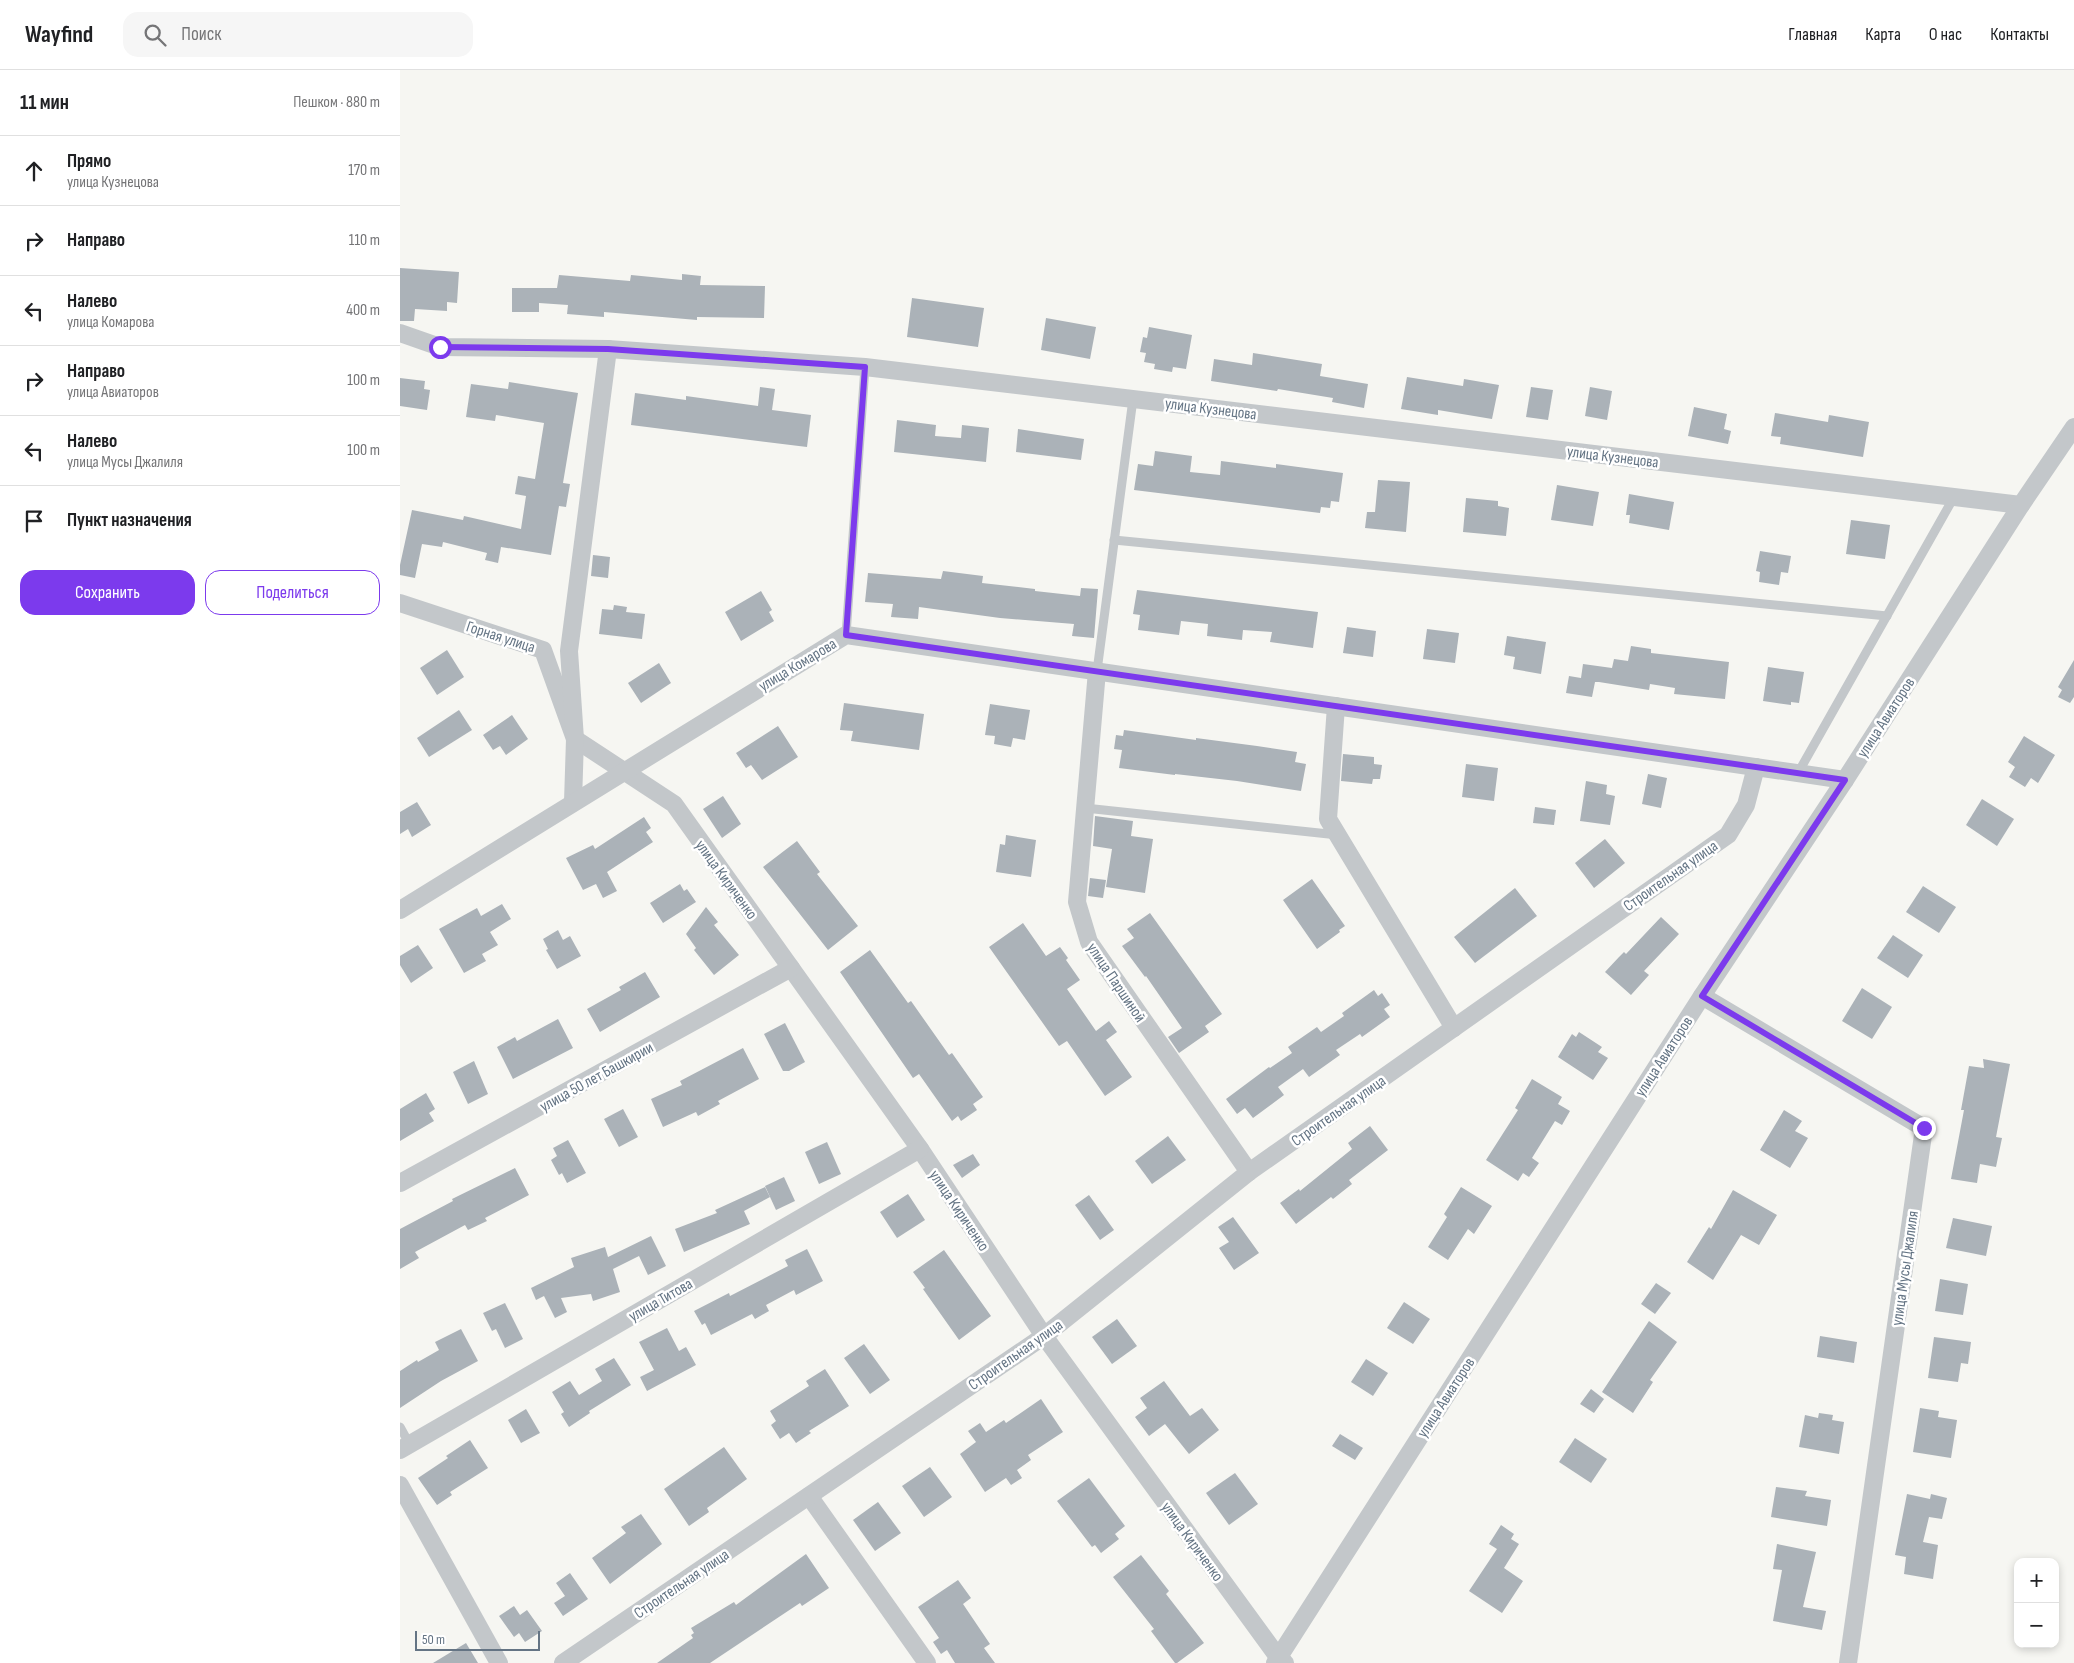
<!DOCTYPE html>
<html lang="ru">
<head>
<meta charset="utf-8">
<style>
	:root { --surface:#fff; --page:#f6f6f6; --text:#202124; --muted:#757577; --line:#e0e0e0; --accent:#7c3aed }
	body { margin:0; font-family:"Sofia Sans Condensed",sans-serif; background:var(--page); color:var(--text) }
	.controls { position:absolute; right:15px; bottom:15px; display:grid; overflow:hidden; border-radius:10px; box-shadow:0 2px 8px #0003 }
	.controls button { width:45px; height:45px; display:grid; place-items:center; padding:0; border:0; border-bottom:1px solid var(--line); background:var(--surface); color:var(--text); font:25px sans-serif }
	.scale { position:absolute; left:15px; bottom:12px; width:125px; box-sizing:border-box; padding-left:5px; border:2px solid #647484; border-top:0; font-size:14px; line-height:18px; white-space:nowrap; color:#647484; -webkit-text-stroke:4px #fff; paint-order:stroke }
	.stop { position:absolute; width:15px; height:15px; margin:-11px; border:4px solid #7c3aed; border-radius:50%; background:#fff }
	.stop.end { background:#7c3aed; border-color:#fff; box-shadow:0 1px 5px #0008 }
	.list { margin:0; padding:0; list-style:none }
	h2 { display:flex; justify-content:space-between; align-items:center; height:65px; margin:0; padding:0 20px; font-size:21px }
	h2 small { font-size:16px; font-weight:400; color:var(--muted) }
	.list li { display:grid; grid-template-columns:32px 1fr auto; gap:15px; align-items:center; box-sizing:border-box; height:70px; padding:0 20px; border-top:1px solid var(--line) }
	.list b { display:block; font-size:19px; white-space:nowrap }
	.list p { margin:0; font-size:16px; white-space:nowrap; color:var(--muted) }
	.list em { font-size:16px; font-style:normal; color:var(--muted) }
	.actions { display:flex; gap:10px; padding:15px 20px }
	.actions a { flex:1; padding:11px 0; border:1px solid var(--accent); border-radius:15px; text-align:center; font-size:18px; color:var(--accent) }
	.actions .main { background:var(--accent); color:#fff }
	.icon { flex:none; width:28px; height:28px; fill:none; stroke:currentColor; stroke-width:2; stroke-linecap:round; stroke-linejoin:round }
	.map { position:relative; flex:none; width:1674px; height:1593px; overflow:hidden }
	header { display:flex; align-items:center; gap:30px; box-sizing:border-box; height:70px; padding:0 25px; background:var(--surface); border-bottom:1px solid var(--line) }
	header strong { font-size:24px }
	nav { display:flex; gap:28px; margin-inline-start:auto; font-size:18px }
	.search { width:350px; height:45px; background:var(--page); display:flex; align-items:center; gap:12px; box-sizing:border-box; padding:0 18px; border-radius:15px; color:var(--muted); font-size:19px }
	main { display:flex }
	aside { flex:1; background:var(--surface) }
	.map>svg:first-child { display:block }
	.building { fill:#abb2b8 }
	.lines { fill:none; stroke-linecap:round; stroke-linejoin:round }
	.lane { stroke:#c3c7ca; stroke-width:9 }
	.street { stroke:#c3c7ca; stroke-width:18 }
	.route { stroke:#7c3aed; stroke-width:6 }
	.labels { text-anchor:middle; stroke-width:5; stroke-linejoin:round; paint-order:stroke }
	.street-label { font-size:16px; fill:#647484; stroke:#fff }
</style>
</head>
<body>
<header>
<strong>Wayfind</strong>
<div class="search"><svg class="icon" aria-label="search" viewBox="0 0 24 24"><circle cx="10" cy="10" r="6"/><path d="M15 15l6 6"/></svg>Поиск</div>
<nav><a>Главная</a><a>Карта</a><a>О нас</a><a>Контакты</a></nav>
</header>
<main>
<aside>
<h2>11 мин<small>Пешком · 880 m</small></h2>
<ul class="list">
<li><svg class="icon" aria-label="ahead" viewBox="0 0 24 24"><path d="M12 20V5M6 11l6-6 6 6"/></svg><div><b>Прямо</b><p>улица Кузнецова</p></div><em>170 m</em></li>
<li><svg class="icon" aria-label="right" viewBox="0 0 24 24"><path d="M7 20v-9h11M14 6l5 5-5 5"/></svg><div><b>Направо</b></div><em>110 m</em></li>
<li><svg class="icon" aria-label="left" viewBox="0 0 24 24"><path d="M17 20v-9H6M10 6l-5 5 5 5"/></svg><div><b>Налево</b><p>улица Комарова</p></div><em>400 m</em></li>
<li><svg class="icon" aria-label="right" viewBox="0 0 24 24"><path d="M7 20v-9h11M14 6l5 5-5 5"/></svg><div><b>Направо</b><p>улица Авиаторов</p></div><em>100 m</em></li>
<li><svg class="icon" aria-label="left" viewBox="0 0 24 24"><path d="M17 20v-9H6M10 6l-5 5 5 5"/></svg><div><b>Налево</b><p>улица Мусы Джалиля</p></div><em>100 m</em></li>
<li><svg class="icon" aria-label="arrive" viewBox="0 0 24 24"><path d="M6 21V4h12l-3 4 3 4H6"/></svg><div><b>Пункт назначения</b></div></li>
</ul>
<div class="actions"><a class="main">Сохранить</a><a>Поделиться</a></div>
</aside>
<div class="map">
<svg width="1674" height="1593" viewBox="0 0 1674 1593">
	<rect width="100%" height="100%" fill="#f6f6f2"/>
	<g class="building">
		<polygon points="0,198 59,202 57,233 47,232 47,241 15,239 14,251 0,251"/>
		<polygon points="282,204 301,206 300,215 365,216 364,248 297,247 297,250 204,242 204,247 167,244 168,235 139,233 139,242 112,242 112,218 157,218 159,205 230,211 231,205 282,210"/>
		<polygon points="512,228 584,238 578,277 507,267"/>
		<polygon points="646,248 696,257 690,289 641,280"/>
		<polygon points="749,257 792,265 786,299 773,297 772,302 754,299 755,294 744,292 746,283 740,282 743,267 747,268"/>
		<polygon points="853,283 922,294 920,306 968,314 964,338 932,332 933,328 878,319 877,321 811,311 814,289 852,295"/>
		<polygon points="1007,307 1063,316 1064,309 1099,315 1092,349 1038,340 1038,345 1001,339"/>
		<polygon points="0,308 25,311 24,319 30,320 27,340 0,336"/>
		<polygon points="109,312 178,323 163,413 170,414 166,437 159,436 151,485 101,477 98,493 85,490 87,483 43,472 42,477 22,474 15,508 0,505 0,495 12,440 63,450 64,446 121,459 126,426 115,424 118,406 135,409 144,353 96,345 95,351 66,347 71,314 108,319"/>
		<polygon points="360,317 375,319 372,340 411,345 407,377 231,355 235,323 286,330 286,326 358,336"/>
		<polygon points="1131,317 1153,320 1148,350 1126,347"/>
		<polygon points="1190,317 1212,321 1207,350 1185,346"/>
		<polygon points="1294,337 1327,344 1324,359 1331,361 1328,374 1288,366"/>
		<polygon points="1375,343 1428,352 1429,345 1469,352 1463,387 1380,374 1381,367 1371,366"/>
		<polygon points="497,350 536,355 535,366 561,368 562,355 589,358 586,392 494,382"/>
		<polygon points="618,359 684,369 681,390 616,382"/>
		<polygon points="755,381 792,386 790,402 820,405 821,391 876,398 876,394 943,403 939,432 931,431 930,438 921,437 920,443 734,420 738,394 753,396"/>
		<polygon points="978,410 1010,412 1006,462 965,458 967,442 975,442"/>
		<polygon points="1157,415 1199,422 1193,456 1151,450"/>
		<polygon points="1229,424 1274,432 1269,460 1229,453 1230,445 1226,445"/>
		<polygon points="1066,428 1098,431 1098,436 1109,438 1106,466 1063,462"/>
		<polygon points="1451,450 1490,455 1485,489 1446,484"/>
		<polygon points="1360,481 1391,486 1388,503 1381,502 1379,515 1359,512 1360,502 1356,501"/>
		<polygon points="193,485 210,487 208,508 191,506"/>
		<polygon points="543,501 583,506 582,513 635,519 635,521 680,526 681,518 698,519 694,568 672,566 674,554 600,548 519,537 518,549 491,547 493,534 465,532 468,503 541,509"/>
		<polygon points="737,520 918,542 913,578 870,572 872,562 843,560 842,570 807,566 808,554 781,551 779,565 738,560 740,545 733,544"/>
		<polygon points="361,521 372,540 369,542 374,551 341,571 325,542"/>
		<polygon points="214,535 227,537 226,542 245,544 242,569 199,564 202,539 213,540"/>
		<polygon points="947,557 976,561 973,587 943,583"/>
		<polygon points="1027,559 1059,563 1055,593 1023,589"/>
		<polygon points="1107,566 1146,572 1141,604 1113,599 1115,587 1104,585"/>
		<polygon points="1231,576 1251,579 1251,583 1329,592 1325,629 1274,624 1275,618 1250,614 1249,620 1199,612 1195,612 1192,627 1166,623 1169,606 1181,608 1183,594 1212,598 1214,589 1228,591"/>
		<polygon points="47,580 64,607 37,625 20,598"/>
		<polygon points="1674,590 1674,627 1670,633 1658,627 1662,620 1658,617"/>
		<polygon points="259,593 271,613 241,633 228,613"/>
		<polygon points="1368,597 1404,602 1399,633 1391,632 1391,635 1363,631"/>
		<polygon points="444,633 524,644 519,680 451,671 453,661 440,660"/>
		<polygon points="590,634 630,640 625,670 613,668 611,677 594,674 595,666 585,665"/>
		<polygon points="59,640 72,660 29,687 17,668"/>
		<polygon points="112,645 128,669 106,685 100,676 93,680 83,665"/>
		<polygon points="378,656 398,687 362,710 351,695 346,698 336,683"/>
		<polygon points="724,660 796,670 796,668 857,676 897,682 895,692 906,694 901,721 837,711 775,704 775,705 719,698 722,680 714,679 716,665 723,666"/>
		<polygon points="1624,666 1655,685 1638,713 1631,708 1625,717 1609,707 1615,697 1608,692"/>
		<polygon points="943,684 974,687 974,694 982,695 980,709 973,709 972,714 941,711"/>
		<polygon points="1066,694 1098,698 1094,731 1062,727"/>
		<polygon points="1248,704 1267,708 1261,738 1242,734"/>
		<polygon points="1186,711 1207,715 1206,724 1215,726 1210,755 1180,751"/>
		<polygon points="323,726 341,754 322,768 303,739"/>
		<polygon points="1582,729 1614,749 1597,776 1566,755"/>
		<polygon points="17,732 31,755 12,767 8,759 0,764 0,742"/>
		<polygon points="1135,737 1156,740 1154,755 1133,753"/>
		<polygon points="695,746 733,751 731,766 753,769 745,823 706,817 712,779 693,776"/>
		<polygon points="244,747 251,758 246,762 253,772 207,802 217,821 203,828 196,814 183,820 166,788 193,775 195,779"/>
		<polygon points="606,765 636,770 631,807 596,802 600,774 605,775"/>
		<polygon points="1205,769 1225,793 1194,818 1175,793"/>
		<polygon points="397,771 420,802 417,804 458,856 428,880 363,797"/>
		<polygon points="690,808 706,810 703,828 688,826"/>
		<polygon points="912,809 945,856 939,860 940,862 917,879 883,830"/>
		<polygon points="280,814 284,821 287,819 296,832 263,853 250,833"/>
		<polygon points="1523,816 1556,837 1539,863 1506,842"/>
		<polygon points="1115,818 1137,846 1075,893 1054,867"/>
		<polygon points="102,834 111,849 90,862 98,875 82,884 86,891 64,903 39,859 77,838 81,846"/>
		<polygon points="306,837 318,852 314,855 339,885 314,905 294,880 296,878 286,864"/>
		<polygon points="750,843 822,944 805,956 809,962 779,983 768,967 782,958 746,906 745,907 722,876 734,868 727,859"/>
		<polygon points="1261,847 1279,864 1244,901 1249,905 1231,925 1205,902 1219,887 1224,882 1226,884"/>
		<polygon points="623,853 646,886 660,877 668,888 666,890 680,910 667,919 696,961 709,951 717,962 706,970 732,1007 705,1026 667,971 659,976 589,877"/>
		<polygon points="158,860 163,870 170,866 181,886 157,899 146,880 148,879 143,869"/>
		<polygon points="1493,865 1523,885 1508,908 1477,888"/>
		<polygon points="18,875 33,898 11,913 0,895 0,886"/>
		<polygon points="470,880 508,933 511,931 549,985 552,983 583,1027 573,1034 577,1040 561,1051 558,1046 552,1051 519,1004 513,1008 440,902"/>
		<polygon points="245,902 260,927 200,962 187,939 221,920 219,917"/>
		<polygon points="1462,918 1492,937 1472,969 1442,951"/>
		<polygon points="974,920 978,926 982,923 990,935 984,939 990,947 962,967 960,964 936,980 940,985 909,1007 903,999 878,1017 884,1025 853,1048 845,1038 837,1044 826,1029 869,997 870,998 892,983 888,977 917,957 921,962 944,946 942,943"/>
		<polygon points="158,949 173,978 113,1009 97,977 115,967 117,971"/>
		<polygon points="385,953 405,992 389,1001 383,1001 364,964"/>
		<polygon points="1179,962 1202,977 1198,982 1208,988 1193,1010 1158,987 1172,964 1176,967"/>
		<polygon points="343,978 359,1009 318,1031 320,1034 298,1046 296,1042 263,1057 251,1029 282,1015 280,1011"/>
		<polygon points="1583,989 1610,994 1596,1067 1602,1068 1596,1097 1580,1094 1577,1113 1551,1109 1564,1040 1561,1040 1569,996 1584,998"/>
		<polygon points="74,991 88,1024 68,1034 53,1002"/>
		<polygon points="1132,1009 1162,1027 1158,1034 1170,1041 1162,1055 1155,1051 1132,1088 1139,1093 1129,1107 1123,1103 1118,1111 1086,1090 1118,1040 1115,1038"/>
		<polygon points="26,1023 35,1039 29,1043 34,1051 0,1071 0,1039"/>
		<polygon points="223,1039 238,1067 219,1077 204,1049"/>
		<polygon points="1384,1040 1402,1051 1395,1061 1408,1068 1390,1098 1360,1080"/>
		<polygon points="970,1056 988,1080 949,1110 952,1114 933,1129 931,1127 896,1154 880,1133 899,1119 900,1121 952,1079 948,1073"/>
		<polygon points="768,1066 786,1090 752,1114 735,1091"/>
		<polygon points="168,1070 186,1103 167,1113 162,1103 159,1105 151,1090 157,1086 153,1078"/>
		<polygon points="427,1072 441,1104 419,1114 405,1082"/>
		<polygon points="573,1084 580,1095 562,1108 553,1095"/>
		<polygon points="115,1098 129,1125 85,1148 87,1151 68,1160 65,1155 15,1182 19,1188 0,1199 0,1159 53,1131 52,1129"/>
		<polygon points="384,1107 395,1131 376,1140 365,1116"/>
		<polygon points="365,1117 370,1127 344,1141 350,1154 284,1182 275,1159 317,1143 315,1140"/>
		<polygon points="1061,1117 1092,1136 1074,1164 1068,1159 1048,1190 1028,1177 1047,1147 1044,1144"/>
		<polygon points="1333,1120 1377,1145 1359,1175 1341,1165 1313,1210 1287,1192 1309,1157 1311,1159"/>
		<polygon points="508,1124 525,1150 497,1168 480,1142"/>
		<polygon points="689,1125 714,1160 700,1170 675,1135"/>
		<polygon points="833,1147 859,1183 834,1200 819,1178 829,1172 818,1157"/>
		<polygon points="1553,1148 1592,1156 1586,1186 1546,1178"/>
		<polygon points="251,1166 266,1196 248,1205 239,1186 213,1199 220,1222 193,1231 191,1224 161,1228 167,1242 155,1248 144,1226 136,1230 131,1218 174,1197 171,1188 205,1177 208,1187"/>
		<polygon points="407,1179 423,1211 396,1225 394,1220 366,1235 369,1241 355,1249 352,1244 311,1265 305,1253 302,1255 294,1241 329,1223 330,1226 388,1196 385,1190"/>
		<polygon points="544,1180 591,1246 559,1270 523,1219 525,1218 513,1202"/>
		<polygon points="1540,1209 1568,1214 1563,1245 1535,1241"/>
		<polygon points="1256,1213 1271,1223 1255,1244 1241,1234"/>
		<polygon points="1004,1232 1030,1249 1013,1274 987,1258"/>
		<polygon points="105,1233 123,1269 105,1278 96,1259 92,1261 83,1243"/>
		<polygon points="717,1249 737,1276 712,1294 692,1267"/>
		<polygon points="1249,1251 1277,1272 1250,1310 1253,1312 1233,1343 1202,1322"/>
		<polygon points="267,1258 279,1281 286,1277 296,1295 247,1321 240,1307 254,1300 239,1272"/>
		<polygon points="61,1259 78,1291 41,1311 0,1338 0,1301 17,1290 18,1292 39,1280 35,1272"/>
		<polygon points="1420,1266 1457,1272 1454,1293 1417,1287"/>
		<polygon points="1534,1267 1571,1272 1568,1294 1561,1293 1558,1312 1528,1308"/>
		<polygon points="464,1274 490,1310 470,1324 444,1288"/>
		<polygon points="214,1288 231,1315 189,1341 190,1343 169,1357 161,1344 164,1342 152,1322 170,1311 179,1325 202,1311 195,1299"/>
		<polygon points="966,1289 988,1303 973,1326 951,1312"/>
		<polygon points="425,1299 449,1336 409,1361 411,1363 396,1373 389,1363 380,1369 371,1355 376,1351 370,1341 409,1316 406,1311"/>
		<polygon points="764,1311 790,1346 802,1338 819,1360 789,1384 765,1354 749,1366 735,1347 747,1338 740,1328"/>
		<polygon points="1191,1319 1204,1329 1194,1343 1180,1334"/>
		<polygon points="641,1329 663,1362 628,1385 631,1390 617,1400 622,1408 611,1415 606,1408 585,1422 560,1384 576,1372 568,1361 580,1353 586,1362 604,1350 606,1353"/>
		<polygon points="1520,1338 1539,1341 1538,1347 1557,1350 1551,1388 1513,1382"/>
		<polygon points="126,1339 140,1363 121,1373 108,1350"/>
		<polygon points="1419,1343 1433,1345 1432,1350 1444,1352 1439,1384 1399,1377 1405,1345 1418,1348"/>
		<polygon points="940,1364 963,1378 955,1390 932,1376"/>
		<polygon points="1175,1368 1207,1389 1191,1413 1159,1392"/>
		<polygon points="70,1370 88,1398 50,1422 52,1425 37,1435 18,1408 48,1388 46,1386"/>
		<polygon points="324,1377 347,1409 307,1438 309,1442 289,1456 264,1419"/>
		<polygon points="530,1397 552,1427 524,1447 502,1416"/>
		<polygon points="835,1403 858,1434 829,1455 806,1423"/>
		<polygon points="689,1408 725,1456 715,1464 719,1469 701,1483 695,1475 692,1477 657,1431"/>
		<polygon points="1376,1417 1407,1421 1405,1426 1431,1430 1427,1456 1371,1447"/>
		<polygon points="1507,1424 1530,1429 1531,1424 1547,1428 1542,1449 1529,1447 1523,1472 1538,1475 1533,1509 1504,1504 1506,1487 1495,1485"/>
		<polygon points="478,1432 501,1463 475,1481 453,1450"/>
		<polygon points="241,1444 262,1474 210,1514 192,1488 226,1463 221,1457"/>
		<polygon points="1101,1455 1114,1464 1111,1469 1119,1474 1104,1498 1123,1511 1102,1543 1069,1521 1097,1479 1089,1474"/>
		<polygon points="1377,1474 1416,1482 1403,1537 1426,1541 1422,1560 1373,1551 1382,1500 1373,1499"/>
		<polygon points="406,1484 429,1518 402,1536 400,1533 310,1593 257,1593 293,1568 291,1565 294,1563 291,1558 334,1532 336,1535"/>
		<polygon points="741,1485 769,1521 766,1524 804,1573 777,1593 775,1593 751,1561 754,1559 713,1507"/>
		<polygon points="170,1503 188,1529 163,1546 154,1533 165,1526 156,1513"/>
		<polygon points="558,1510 571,1528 563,1534 590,1574 584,1578 595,1593 555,1593 547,1580 541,1584 533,1572 539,1568 518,1537"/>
		<polygon points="114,1536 120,1545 127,1540 142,1561 125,1572 119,1563 114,1567 99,1546"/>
		<polygon points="66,1573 78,1593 33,1593"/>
	</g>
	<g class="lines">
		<g class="lane">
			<polyline points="714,470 1487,546"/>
			<polyline points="446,565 465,297"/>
			<polyline points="697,601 733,329"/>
			<polyline points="1398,703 1554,427"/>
			<polyline points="685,738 938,765"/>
			<polyline points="0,1357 10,1375"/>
		</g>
		<g class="street">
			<polyline points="0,263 40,277 208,279 465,297 1621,435"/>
			<polyline points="0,533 143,580 175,669 274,734 520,1079 644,1266 878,1587 885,1593"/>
			<polyline points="697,601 677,832 689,872 849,1102"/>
			<polyline points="936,636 928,749 1054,958"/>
			<polyline points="173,732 175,669 169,581 208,279"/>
			<polyline points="0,840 446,565 1445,710"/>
			<polyline points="1302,926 1524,1058 1448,1593"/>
			<polyline points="0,1113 391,898"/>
			<polyline points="0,1380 520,1079"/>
			<polyline points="0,1415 99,1593"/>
			<polyline points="409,1426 527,1593"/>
			<polyline points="163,1593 644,1266 849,1102 1328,765 1346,735 1356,697"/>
			<polyline points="875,1593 1302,926 1445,710 1621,435 1674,357"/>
		</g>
	</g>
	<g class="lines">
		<polyline class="route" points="40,277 208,279 465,297 446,565 1445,710 1302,926 1524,1058"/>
	</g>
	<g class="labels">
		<g class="street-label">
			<text transform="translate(811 338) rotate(7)" y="6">улица Кузнецова</text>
			<text transform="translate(1213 386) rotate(7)" y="6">улица Кузнецова</text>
			<text transform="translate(101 566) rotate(18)" y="6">Горная улица</text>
			<text transform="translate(397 594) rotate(-31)" y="6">улица Комарова</text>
			<text transform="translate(1485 647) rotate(-57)" y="6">улица Авиаторов</text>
			<text transform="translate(1270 805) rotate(-35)" y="6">Строительная улица</text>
			<text transform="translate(327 809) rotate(54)" y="6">улица Кириченко</text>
			<text transform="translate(717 912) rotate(56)" y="6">улица Паршиной</text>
			<text transform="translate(1263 986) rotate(-57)" y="6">улица Авиаторов</text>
			<text transform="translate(196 1006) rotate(-29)" y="6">улица 50 лет Башкирии</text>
			<text transform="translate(938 1040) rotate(-35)" y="6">Строительная улица</text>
			<text transform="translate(560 1140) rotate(56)" y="6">улица Кириченко</text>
			<text transform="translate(1504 1198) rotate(-82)" y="6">улица Мусы Джалиля</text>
			<text transform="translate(260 1229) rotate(-30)" y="6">улица Титова</text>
			<text transform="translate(615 1284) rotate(-35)" y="6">Строительная улица</text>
			<text transform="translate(1045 1327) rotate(-57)" y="6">улица Авиаторов</text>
			<text transform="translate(793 1471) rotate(54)" y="6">улица Кириченко</text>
			<text transform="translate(281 1513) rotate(-34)" y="6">Строительная улица</text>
		</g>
	</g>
</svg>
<div class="controls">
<button>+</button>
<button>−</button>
</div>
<div class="scale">50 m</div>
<div class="stop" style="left:40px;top:277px"></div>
<div class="stop end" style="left:1524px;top:1058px"></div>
</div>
</main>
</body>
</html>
